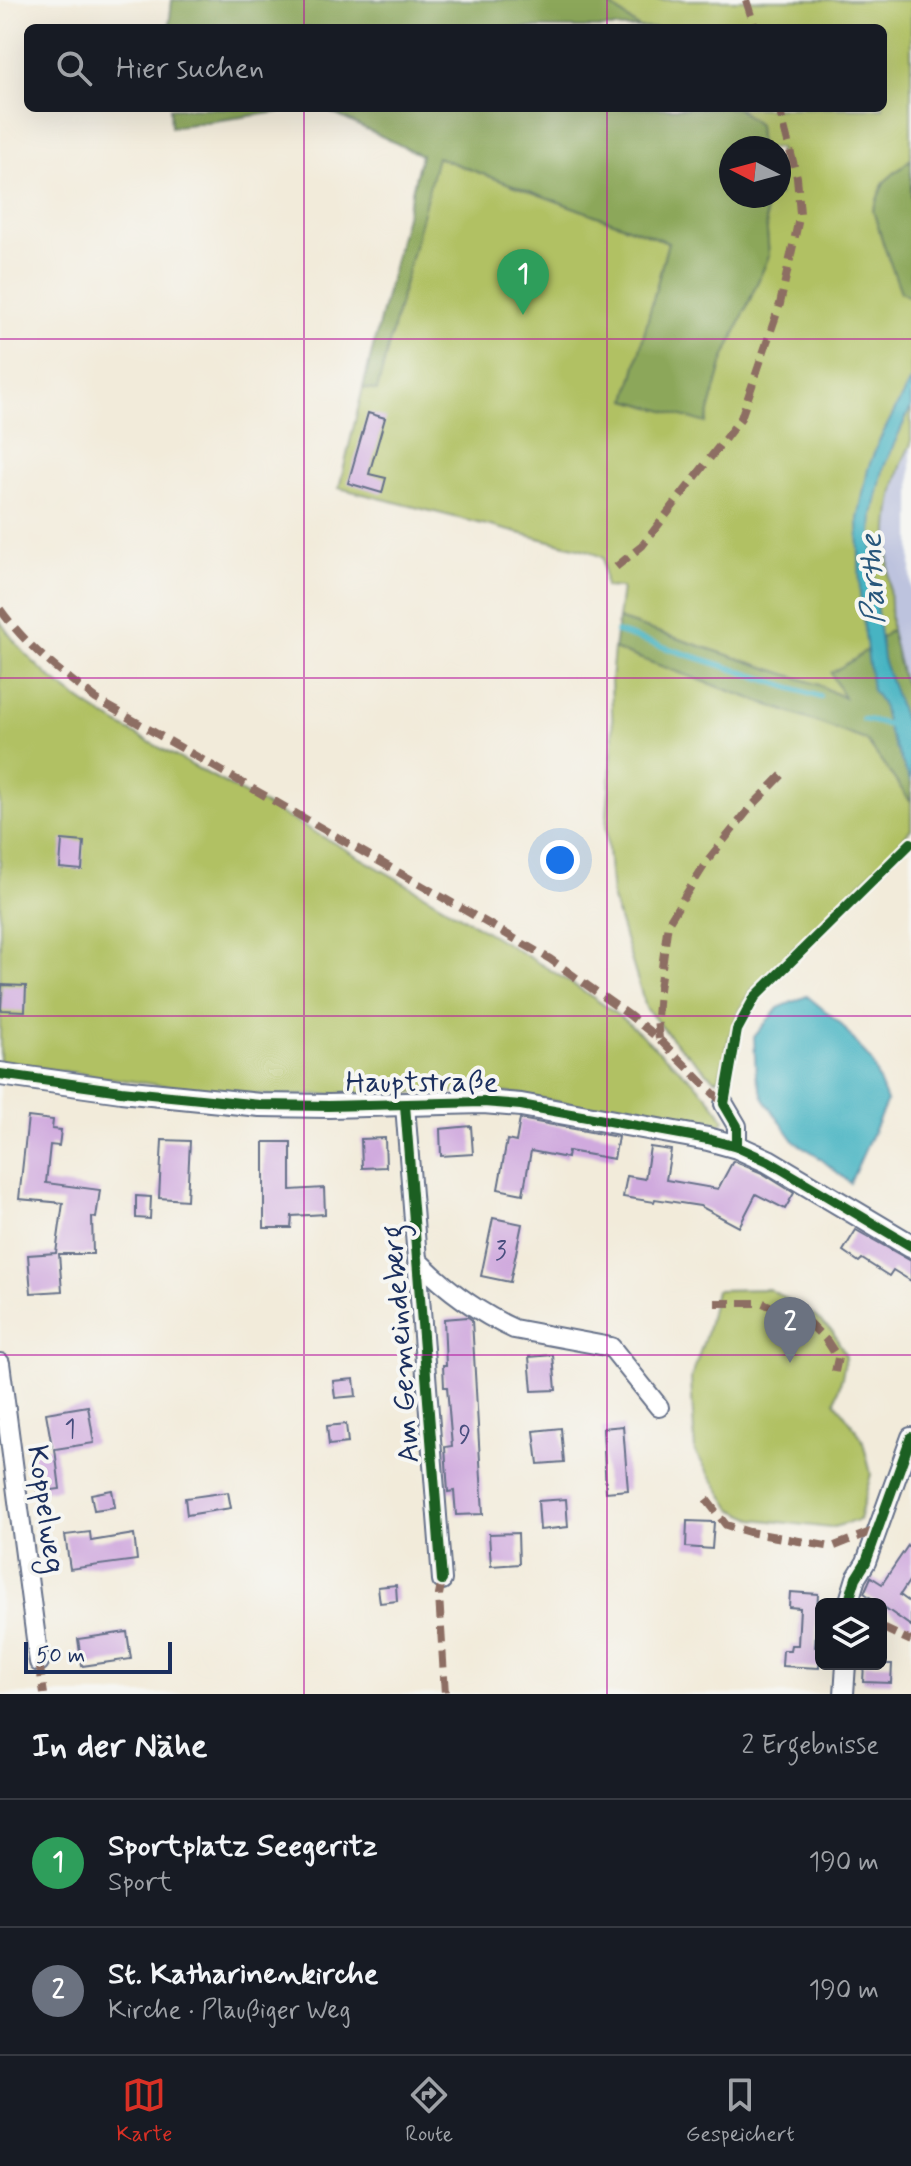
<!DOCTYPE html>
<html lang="de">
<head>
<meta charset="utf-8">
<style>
	:root { --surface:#171b24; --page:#242831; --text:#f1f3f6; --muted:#9ea1a6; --line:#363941; --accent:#d93025 }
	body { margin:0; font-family:Mynerve,sans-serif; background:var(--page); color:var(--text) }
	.controls { position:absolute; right:24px; bottom:24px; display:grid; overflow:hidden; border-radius:12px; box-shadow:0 8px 32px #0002 }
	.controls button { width:72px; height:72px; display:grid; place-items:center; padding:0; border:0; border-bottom:2px solid var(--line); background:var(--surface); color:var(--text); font:40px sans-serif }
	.compass { position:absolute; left:719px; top:136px; width:72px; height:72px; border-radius:50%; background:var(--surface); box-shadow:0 8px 32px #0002; rotate:276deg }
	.scale { position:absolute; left:24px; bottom:20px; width:148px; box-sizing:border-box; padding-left:8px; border:4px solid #1b2f5e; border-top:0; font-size:22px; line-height:28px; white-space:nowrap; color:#1b2f5e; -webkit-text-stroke:6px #f6f6f2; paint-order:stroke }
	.you { position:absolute; left:560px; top:860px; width:28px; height:28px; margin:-20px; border:6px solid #fff; border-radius:50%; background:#1a73e8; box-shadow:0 0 0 12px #1a73e833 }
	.badge { display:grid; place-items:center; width:52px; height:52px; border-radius:50%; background:var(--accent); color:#fff; font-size:26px; font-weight:700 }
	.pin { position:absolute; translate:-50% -66px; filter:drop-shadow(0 2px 4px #0008) }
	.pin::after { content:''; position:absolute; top:42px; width:28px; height:24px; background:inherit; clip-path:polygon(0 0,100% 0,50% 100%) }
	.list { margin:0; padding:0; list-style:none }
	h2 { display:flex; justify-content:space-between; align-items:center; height:104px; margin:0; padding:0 32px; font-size:34px }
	h2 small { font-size:26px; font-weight:400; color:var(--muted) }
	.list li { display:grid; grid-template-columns:52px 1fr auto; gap:24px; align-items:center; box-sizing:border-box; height:128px; padding:0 32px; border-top:2px solid var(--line) }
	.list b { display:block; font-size:30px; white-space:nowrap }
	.list p { margin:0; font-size:26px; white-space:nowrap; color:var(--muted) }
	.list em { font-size:26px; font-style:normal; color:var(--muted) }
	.icon { flex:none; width:44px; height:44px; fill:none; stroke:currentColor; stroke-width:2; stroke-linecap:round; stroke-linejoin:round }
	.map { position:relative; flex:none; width:911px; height:1694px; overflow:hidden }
	.search { position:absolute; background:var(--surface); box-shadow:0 8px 32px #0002; left:24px; right:24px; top:24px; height:88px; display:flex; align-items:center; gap:20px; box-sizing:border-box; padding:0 28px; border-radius:12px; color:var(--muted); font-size:30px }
	.sheet { height:360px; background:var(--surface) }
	nav { display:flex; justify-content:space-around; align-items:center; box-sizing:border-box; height:112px; border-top:2px solid var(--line); background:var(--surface); font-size:22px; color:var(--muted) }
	nav a { display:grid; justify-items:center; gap:4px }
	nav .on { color:var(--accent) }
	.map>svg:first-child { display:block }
	.industrial { fill:#bdc3de }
	.green { fill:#b1c164; stroke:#667861; stroke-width:2 }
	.forest { fill:#8ca75a; stroke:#546b5c; stroke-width:2 }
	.water { fill:#47b4c2; stroke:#317290; stroke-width:2 }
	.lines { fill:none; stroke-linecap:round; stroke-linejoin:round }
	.stream { stroke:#47b4c2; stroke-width:6 }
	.building { fill:#d0aade }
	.minor-casing { stroke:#667189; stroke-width:22 }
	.tertiary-casing { stroke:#667189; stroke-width:26 }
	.minor { stroke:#fff; stroke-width:18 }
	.tertiary { stroke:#fff; stroke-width:22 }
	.quiet { stroke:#8d6e63; stroke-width:8; stroke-dasharray:16 8; stroke-linecap:butt }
	.cycleway-casing { stroke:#f6f6f2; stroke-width:15 }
	.cycleway { stroke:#1b5e20; stroke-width:10 }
	.grid { fill:none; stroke:#b5179e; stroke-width:2; stroke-opacity:0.55 }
	.labels { text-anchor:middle; stroke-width:8; stroke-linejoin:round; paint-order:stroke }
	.number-label { font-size:26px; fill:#484e7e }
	.street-label { font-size:30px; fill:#1b2f5e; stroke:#f6f6f2 }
	.water-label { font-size:32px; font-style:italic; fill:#28577c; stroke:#f6f6f2 }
</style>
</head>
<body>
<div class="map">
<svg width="911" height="1694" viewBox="0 0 911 1694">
	<rect width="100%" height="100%" fill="#f6f6f2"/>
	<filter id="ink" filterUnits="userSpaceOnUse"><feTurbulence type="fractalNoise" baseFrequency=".0125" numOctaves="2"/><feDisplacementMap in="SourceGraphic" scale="16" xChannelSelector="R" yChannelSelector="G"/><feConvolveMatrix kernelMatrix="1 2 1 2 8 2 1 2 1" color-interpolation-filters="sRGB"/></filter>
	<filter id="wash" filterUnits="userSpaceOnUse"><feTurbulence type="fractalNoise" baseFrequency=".006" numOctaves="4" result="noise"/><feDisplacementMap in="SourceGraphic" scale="32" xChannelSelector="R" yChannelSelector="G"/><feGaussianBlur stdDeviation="1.8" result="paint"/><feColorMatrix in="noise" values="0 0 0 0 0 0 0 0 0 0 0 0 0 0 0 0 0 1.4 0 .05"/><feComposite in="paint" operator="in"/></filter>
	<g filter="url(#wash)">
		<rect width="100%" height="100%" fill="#f2ebda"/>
		<polygon class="industrial" points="911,444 911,697 902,677 891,630 888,562 889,518 902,460"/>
		<g class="green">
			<path d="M604,0H911V159L884,182L873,210L884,246L901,291L911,298V444C880,501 889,568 891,630L855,659L832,673L845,699L819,685L618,619L622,588L605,587L603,558L590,551L339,488L363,388L377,390L436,157L668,242L627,400L706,422L723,361L769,256L764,196H779V148H760L758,125L737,108H883V28H639Z"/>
			<path d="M0,621C45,691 126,729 197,768C291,819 385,870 477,926C525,955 575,983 620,1017C635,1028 648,1041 661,1053C683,1072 709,1093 724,1119C721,1127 718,1129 709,1129L509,1093L431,1092L275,1096L158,1085L0,1062Z"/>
			<polygon points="614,649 866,740 911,802 911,829 888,856 751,990 739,1010 730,1034 719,1079 714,1079 672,1039 646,1008 612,896 606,826 613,741 611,680"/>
			<polygon points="769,1289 811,1313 833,1332 846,1356 842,1377 835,1401 862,1438 871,1474 859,1520 830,1528 754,1519 732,1509 695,1452 691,1379 707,1331 716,1290"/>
		</g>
		<g class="forest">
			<polygon points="172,0 604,0 639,28 169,28"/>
			<polygon points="170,108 307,108 171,127"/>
			<polygon points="322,108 737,108 758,125 760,148 731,148 731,196 764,196 769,256 723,361 706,423 627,400 668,242 437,157 377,391 363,388 421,155"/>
			<polygon points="911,159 911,298 901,292 884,246 873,210 884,182"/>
			<polygon points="618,619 819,685 844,698 831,673 855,659 891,630 902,677 911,697 911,802 866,740 614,649"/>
		</g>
		<g class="water">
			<polygon points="911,379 911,407 884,466 873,515 872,532 876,603 883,659 911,740 911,782 889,733 882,704 872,690 860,595 858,519 868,469 878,443"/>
			<polygon points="807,996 840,1023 871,1061 887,1101 850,1183 815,1154 795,1142 764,1099 756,1075 754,1037 778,1008"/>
		</g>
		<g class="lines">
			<g class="stream">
				<polyline points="617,632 820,697"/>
				<polyline points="863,719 890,725"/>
			</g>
		</g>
		<g id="blocks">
			<g class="building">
				<polygon points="368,413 385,418 369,474 386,478 382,493 348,483"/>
				<polygon points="62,840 84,842 82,870 60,868"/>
				<polygon points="2,985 26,986 25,1011 1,1010"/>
				<polygon points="28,1117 53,1120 52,1129 61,1130 59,1146 50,1145 46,1183 100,1190 96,1218 92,1217 93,1254 59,1254 62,1291 31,1293 28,1255 56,1253 63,1203 19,1199"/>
				<polygon points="520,1119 618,1137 614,1159 568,1151 567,1158 531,1151 523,1194 498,1189 507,1140 516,1142"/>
				<polygon points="471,1126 473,1154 441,1156 440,1129"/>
				<polygon points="385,1138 386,1167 362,1168 361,1139"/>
				<polygon points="162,1140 190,1141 187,1200 159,1198"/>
				<polygon points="264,1142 291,1142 291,1190 324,1188 325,1214 292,1216 291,1228 264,1228"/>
				<polygon points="650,1147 671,1150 666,1180 718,1189 733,1161 762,1173 794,1193 785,1209 756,1194 739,1227 700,1206 655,1199 654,1202 623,1197 627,1176 645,1179"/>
				<polygon points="136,1196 151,1197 150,1219 136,1218"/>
				<polygon points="493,1218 522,1224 510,1282 481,1276"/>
				<polygon points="856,1230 911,1261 911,1281 893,1270 889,1276 862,1259 859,1262 843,1251"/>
				<polygon points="468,1317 472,1320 483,1514 456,1515 454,1491 448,1492 445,1447 452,1446 447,1387 444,1387 443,1365 446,1365 444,1319"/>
				<polygon points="553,1355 556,1390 532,1391 529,1357"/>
				<polygon points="354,1379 356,1396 335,1398 333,1381"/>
				<polygon points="88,1406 94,1443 55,1449 60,1489 37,1492 32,1450 52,1447 46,1413"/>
				<polygon points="346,1424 348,1443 329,1445 327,1426"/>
				<polygon points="623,1426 628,1490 606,1492 603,1428"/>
				<polygon points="561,1428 564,1462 538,1464 534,1431"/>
				<polygon points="112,1490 115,1507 94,1510 91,1494"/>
				<polygon points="228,1492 231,1508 187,1515 185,1498"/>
				<polygon points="566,1499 568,1527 540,1530 538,1501"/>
				<polygon points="687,1521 714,1522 712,1549 686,1547"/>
				<polygon points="90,1532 91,1541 134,1534 137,1560 70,1569 65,1535"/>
				<polygon points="518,1533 519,1564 491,1566 489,1534"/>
				<polygon points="911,1541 911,1578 900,1595 911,1603 911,1626 864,1593 871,1577 882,1584"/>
				<polygon points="396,1585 397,1601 380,1603 378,1587"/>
				<polygon points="790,1592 818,1594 815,1647 820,1647 819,1668 782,1666 783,1650 790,1650 791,1645 798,1645 800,1608 789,1607"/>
				<polygon points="127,1632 131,1659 82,1666 78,1639"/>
				<polygon points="864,1664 892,1664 891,1683 863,1682"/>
			</g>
		</g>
	</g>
	<g filter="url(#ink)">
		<use href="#blocks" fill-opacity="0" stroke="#667189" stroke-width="2"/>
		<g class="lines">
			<defs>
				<g id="minor">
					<polyline points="724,1104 737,1126 737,1147"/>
					<polyline points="405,1105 442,1580"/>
					<path d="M418,1261C445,1288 479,1313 514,1329L611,1347L659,1407"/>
					<polyline points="0,1363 39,1662"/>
					<polyline points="848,1604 856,1578 866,1562 911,1437"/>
					<polyline points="844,1694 846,1664"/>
				</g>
				<polyline id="tertiary" points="0,1074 121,1091 260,1105 329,1106 483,1102 521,1105 708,1139 737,1147 768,1161 911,1246"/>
			</defs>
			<use href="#minor" class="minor-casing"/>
			<use href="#tertiary" class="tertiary-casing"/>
			<use href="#minor" class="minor"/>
			<use href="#tertiary" class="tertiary"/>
			<g class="quiet">
				<polyline points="746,0 755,28"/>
				<polyline points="616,567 642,546 741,418 780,304 800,214 797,177 779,108"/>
				<path d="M0,609C27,647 59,671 96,699L550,959L629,1015L659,1039L724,1104"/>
				<polyline points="659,1039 657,1018 659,990 668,923 707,861 750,808 787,770"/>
				<polyline points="715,1303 763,1303 810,1324 827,1341 838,1358 835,1372"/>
				<polyline points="706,1499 726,1525 749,1532 832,1547 878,1529"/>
				<polyline points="442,1580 439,1595 445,1694"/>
				<polyline points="881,1627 911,1641"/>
				<polyline points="39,1662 44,1694"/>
			</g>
			<defs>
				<g id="cycleway">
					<polyline points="0,1074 121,1091 260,1105 329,1106 483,1102 521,1105 708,1139 737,1147 768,1161 911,1246"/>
					<polyline points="405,1105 442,1580"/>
					<polyline points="737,1147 737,1126 724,1104 737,1030 755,997 911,843"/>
					<polyline points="848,1604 856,1578 866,1562 911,1437"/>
				</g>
			</defs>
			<use href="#cycleway" class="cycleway-casing"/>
			<use href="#cycleway" class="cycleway"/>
		</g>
	</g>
	<path class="grid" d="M304,0V28M607,0V28M304,108V1694M607,108V1694M0,339H911M0,678H911M0,1016H911M0,1355H911"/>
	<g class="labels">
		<g class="number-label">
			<text x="501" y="1259">3</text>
			<text x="70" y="1437">1</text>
			<text x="465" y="1443">9</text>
		</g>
		<g class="street-label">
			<text x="422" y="1091">Hauptstraße</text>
			<text transform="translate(400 1344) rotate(-94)" y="10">Am Gemeindeberg</text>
			<text transform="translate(47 1509) rotate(82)" y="10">Koppelweg</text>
		</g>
		<g class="water-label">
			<text transform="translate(871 579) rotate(-92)" y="11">Parthe</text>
		</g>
	</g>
</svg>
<div class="controls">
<button><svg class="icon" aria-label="layers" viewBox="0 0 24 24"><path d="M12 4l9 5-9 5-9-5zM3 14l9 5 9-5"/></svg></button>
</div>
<svg class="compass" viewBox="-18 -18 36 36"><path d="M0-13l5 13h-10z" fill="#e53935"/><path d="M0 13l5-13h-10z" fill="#9ea1a6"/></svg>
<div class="scale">50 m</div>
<div class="you"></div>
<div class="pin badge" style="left:523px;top:315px;background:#2e9e5b">1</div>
<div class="pin badge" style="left:790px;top:1363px;background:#6b7280">2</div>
<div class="search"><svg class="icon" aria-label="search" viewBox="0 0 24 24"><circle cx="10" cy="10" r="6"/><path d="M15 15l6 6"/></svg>Hier suchen</div>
</div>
<section class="sheet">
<h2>In der Nähe<small>2 Ergebnisse</small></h2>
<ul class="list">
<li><span class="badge" style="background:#2e9e5b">1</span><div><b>Sportplatz Seegeritz</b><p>Sport</p></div><em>190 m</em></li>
<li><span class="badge" style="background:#6b7280">2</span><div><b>St. Katharinenkirche</b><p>Kirche · Plaußiger Weg</p></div><em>190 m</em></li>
</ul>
</section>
<nav>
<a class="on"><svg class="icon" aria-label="map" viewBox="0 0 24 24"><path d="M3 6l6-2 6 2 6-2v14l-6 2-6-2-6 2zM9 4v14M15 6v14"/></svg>Karte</a>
<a><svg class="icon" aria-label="directions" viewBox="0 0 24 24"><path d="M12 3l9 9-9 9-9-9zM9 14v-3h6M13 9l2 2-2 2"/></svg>Route</a>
<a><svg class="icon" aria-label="saved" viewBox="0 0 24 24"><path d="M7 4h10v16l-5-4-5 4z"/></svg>Gespeichert</a>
</nav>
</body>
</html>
